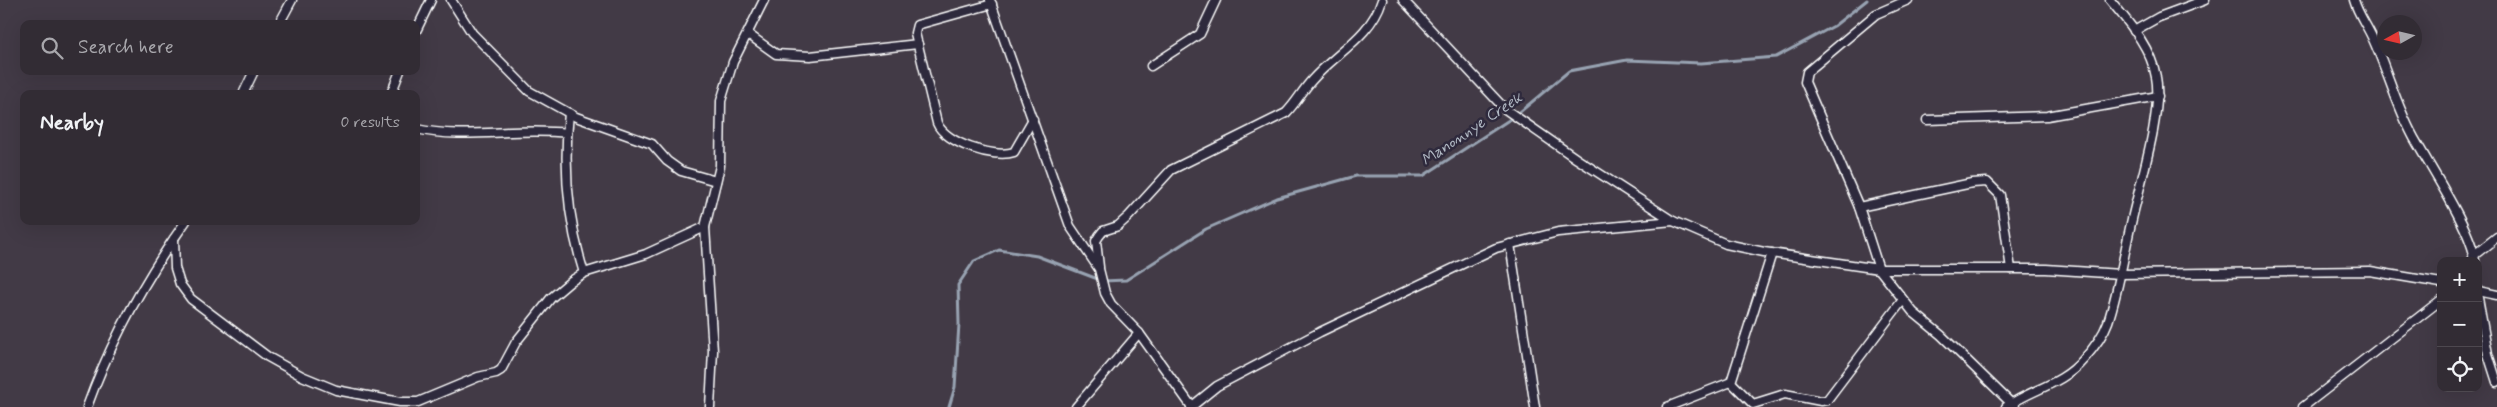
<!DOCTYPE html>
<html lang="en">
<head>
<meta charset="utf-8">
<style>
	:root { --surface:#322c34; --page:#3d3840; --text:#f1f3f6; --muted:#a8a7ac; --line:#4d484f }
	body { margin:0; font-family:Mynerve,sans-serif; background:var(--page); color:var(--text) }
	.controls { position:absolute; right:15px; bottom:15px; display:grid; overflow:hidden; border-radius:10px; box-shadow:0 5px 20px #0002 }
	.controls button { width:45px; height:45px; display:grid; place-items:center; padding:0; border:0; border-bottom:1px solid var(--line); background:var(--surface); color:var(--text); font:25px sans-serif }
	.compass { position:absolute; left:2377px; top:15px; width:45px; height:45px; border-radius:50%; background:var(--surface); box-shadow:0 5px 20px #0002; rotate:262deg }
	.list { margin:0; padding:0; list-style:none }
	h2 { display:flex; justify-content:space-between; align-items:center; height:65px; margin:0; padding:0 20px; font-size:21px }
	h2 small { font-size:16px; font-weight:400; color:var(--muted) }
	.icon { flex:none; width:28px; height:28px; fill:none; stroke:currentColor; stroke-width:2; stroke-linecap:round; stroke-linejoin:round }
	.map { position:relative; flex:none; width:2497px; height:407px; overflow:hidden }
	.search { position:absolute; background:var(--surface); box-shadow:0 5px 20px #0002; left:20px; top:20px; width:400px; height:55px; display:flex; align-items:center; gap:12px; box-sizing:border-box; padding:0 18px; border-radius:10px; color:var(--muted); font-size:19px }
	.panel { position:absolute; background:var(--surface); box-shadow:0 5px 20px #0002; left:20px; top:90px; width:400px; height:135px; border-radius:10px }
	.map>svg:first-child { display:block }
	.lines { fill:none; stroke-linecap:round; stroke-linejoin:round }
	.stream { stroke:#98a3b2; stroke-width:3 }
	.street-casing { stroke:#fff; stroke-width:11 }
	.street { stroke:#2f2a3d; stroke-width:8 }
	.labels { text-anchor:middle; stroke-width:5; stroke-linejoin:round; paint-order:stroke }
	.water-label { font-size:16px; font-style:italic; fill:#b2bac5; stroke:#2f2a3d }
</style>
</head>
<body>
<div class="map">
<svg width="2497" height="407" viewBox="0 0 2497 407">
	<rect width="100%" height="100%" fill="#423a46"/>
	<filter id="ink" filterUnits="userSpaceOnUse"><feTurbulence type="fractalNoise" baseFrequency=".02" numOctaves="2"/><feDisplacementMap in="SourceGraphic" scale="10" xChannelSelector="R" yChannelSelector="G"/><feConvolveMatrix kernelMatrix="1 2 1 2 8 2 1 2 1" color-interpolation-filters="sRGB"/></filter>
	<g filter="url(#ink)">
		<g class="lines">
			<polyline class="stream" points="949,407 955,387 959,324 958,285 974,261 999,250 1037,256 1103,281 1126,280 1206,229 1277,198 1356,176 1423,176 1515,116 1569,71 1627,60 1701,63 1776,57 1834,26 1867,0"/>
			<defs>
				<g id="street">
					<polyline points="451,0 472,33 529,91 576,117 652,144 667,161 681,171 716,181"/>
					<polyline points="990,0 1070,226 1099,269 1105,293 1111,304 1139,333 1192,407"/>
					<polyline points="1403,0 1505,109 1577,159 1673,221 1726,244 1764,252 1879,269 2046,269 2120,274 2370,271 2441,283"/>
					<polyline points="1908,0 1876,14 1807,72 1805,82 1859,207 1879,269 1913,312 1941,335 2015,407"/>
					<path d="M2354,0C2358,14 2366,24 2372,37C2387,69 2396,105 2413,136C2428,164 2473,232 2475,261"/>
					<path d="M992,4L917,25L915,33L937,123C945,143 994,159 1014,152L1033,119"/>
					<polyline points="279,24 292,0"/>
					<polyline points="416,31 431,0"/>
					<polyline points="2134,31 2159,17 2205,0"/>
					<polyline points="748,34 776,54 810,56 918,44"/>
					<polyline points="1151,66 1200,34 1216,0"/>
					<polyline points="243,94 254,71"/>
					<polyline points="391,94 400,71"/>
					<path d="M569,113C563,168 568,221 584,273"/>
					<polyline points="1927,120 2047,116 2158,96"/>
					<path d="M416,129C466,140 516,127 567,133"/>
					<polyline points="1859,207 1972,183 1987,182 2000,195 2011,269"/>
					<polyline points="174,239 175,268 180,284 191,299 268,357 302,376 336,390 400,402 418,402 478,377 496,373 501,370 516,342 551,298 571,281 584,273 646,254 705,227"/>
					<polyline points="1510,244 1535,407"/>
					<polyline points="2473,256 2497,237"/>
					<path d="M1099,267L1096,241L1099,236L1103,231L1118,226L1129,216L1171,170L1286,113C1296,103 1302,91 1312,80C1336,53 1371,36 1382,0"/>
					<polyline points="2478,291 2497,295"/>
					<polyline points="2478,298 2488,354 2497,382"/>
					<polyline points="1731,382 1772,253"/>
					<path d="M87,407C111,340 145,279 186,221"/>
					<polyline points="710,407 713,351 705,227 720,166 721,101 733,62 764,0"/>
					<polyline points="1076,407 1139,333"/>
					<polyline points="1191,407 1217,386 1320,332 1496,248 1558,232 1673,221"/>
					<polyline points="1667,407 1731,382 1753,404 1785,394 1821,401 1827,400 1902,301"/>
					<path d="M2006,407C2031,389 2062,385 2083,360C2093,349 2103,336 2108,322C2119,289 2124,253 2132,219C2140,183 2163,111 2156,77C2151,47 2129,23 2110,0"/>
					<polyline points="2303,407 2441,300"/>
				</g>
			</defs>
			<use href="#street" class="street-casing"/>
			<use href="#street" class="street"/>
		</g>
	</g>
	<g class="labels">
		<g class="water-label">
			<text transform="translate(1471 128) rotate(-34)" y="6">Manonnye Creek</text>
		</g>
	</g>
</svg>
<div class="controls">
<button>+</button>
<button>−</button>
<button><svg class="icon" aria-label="locate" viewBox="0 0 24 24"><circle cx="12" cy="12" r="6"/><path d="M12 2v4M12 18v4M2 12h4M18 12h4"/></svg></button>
</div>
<svg class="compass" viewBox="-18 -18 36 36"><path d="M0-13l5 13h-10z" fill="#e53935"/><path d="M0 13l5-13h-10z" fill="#a8a7ac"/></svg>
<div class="search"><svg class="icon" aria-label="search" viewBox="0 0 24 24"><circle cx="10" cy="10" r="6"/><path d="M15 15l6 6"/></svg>Search here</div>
<section class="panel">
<h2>Nearby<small>0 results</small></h2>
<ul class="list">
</ul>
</section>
</div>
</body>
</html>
